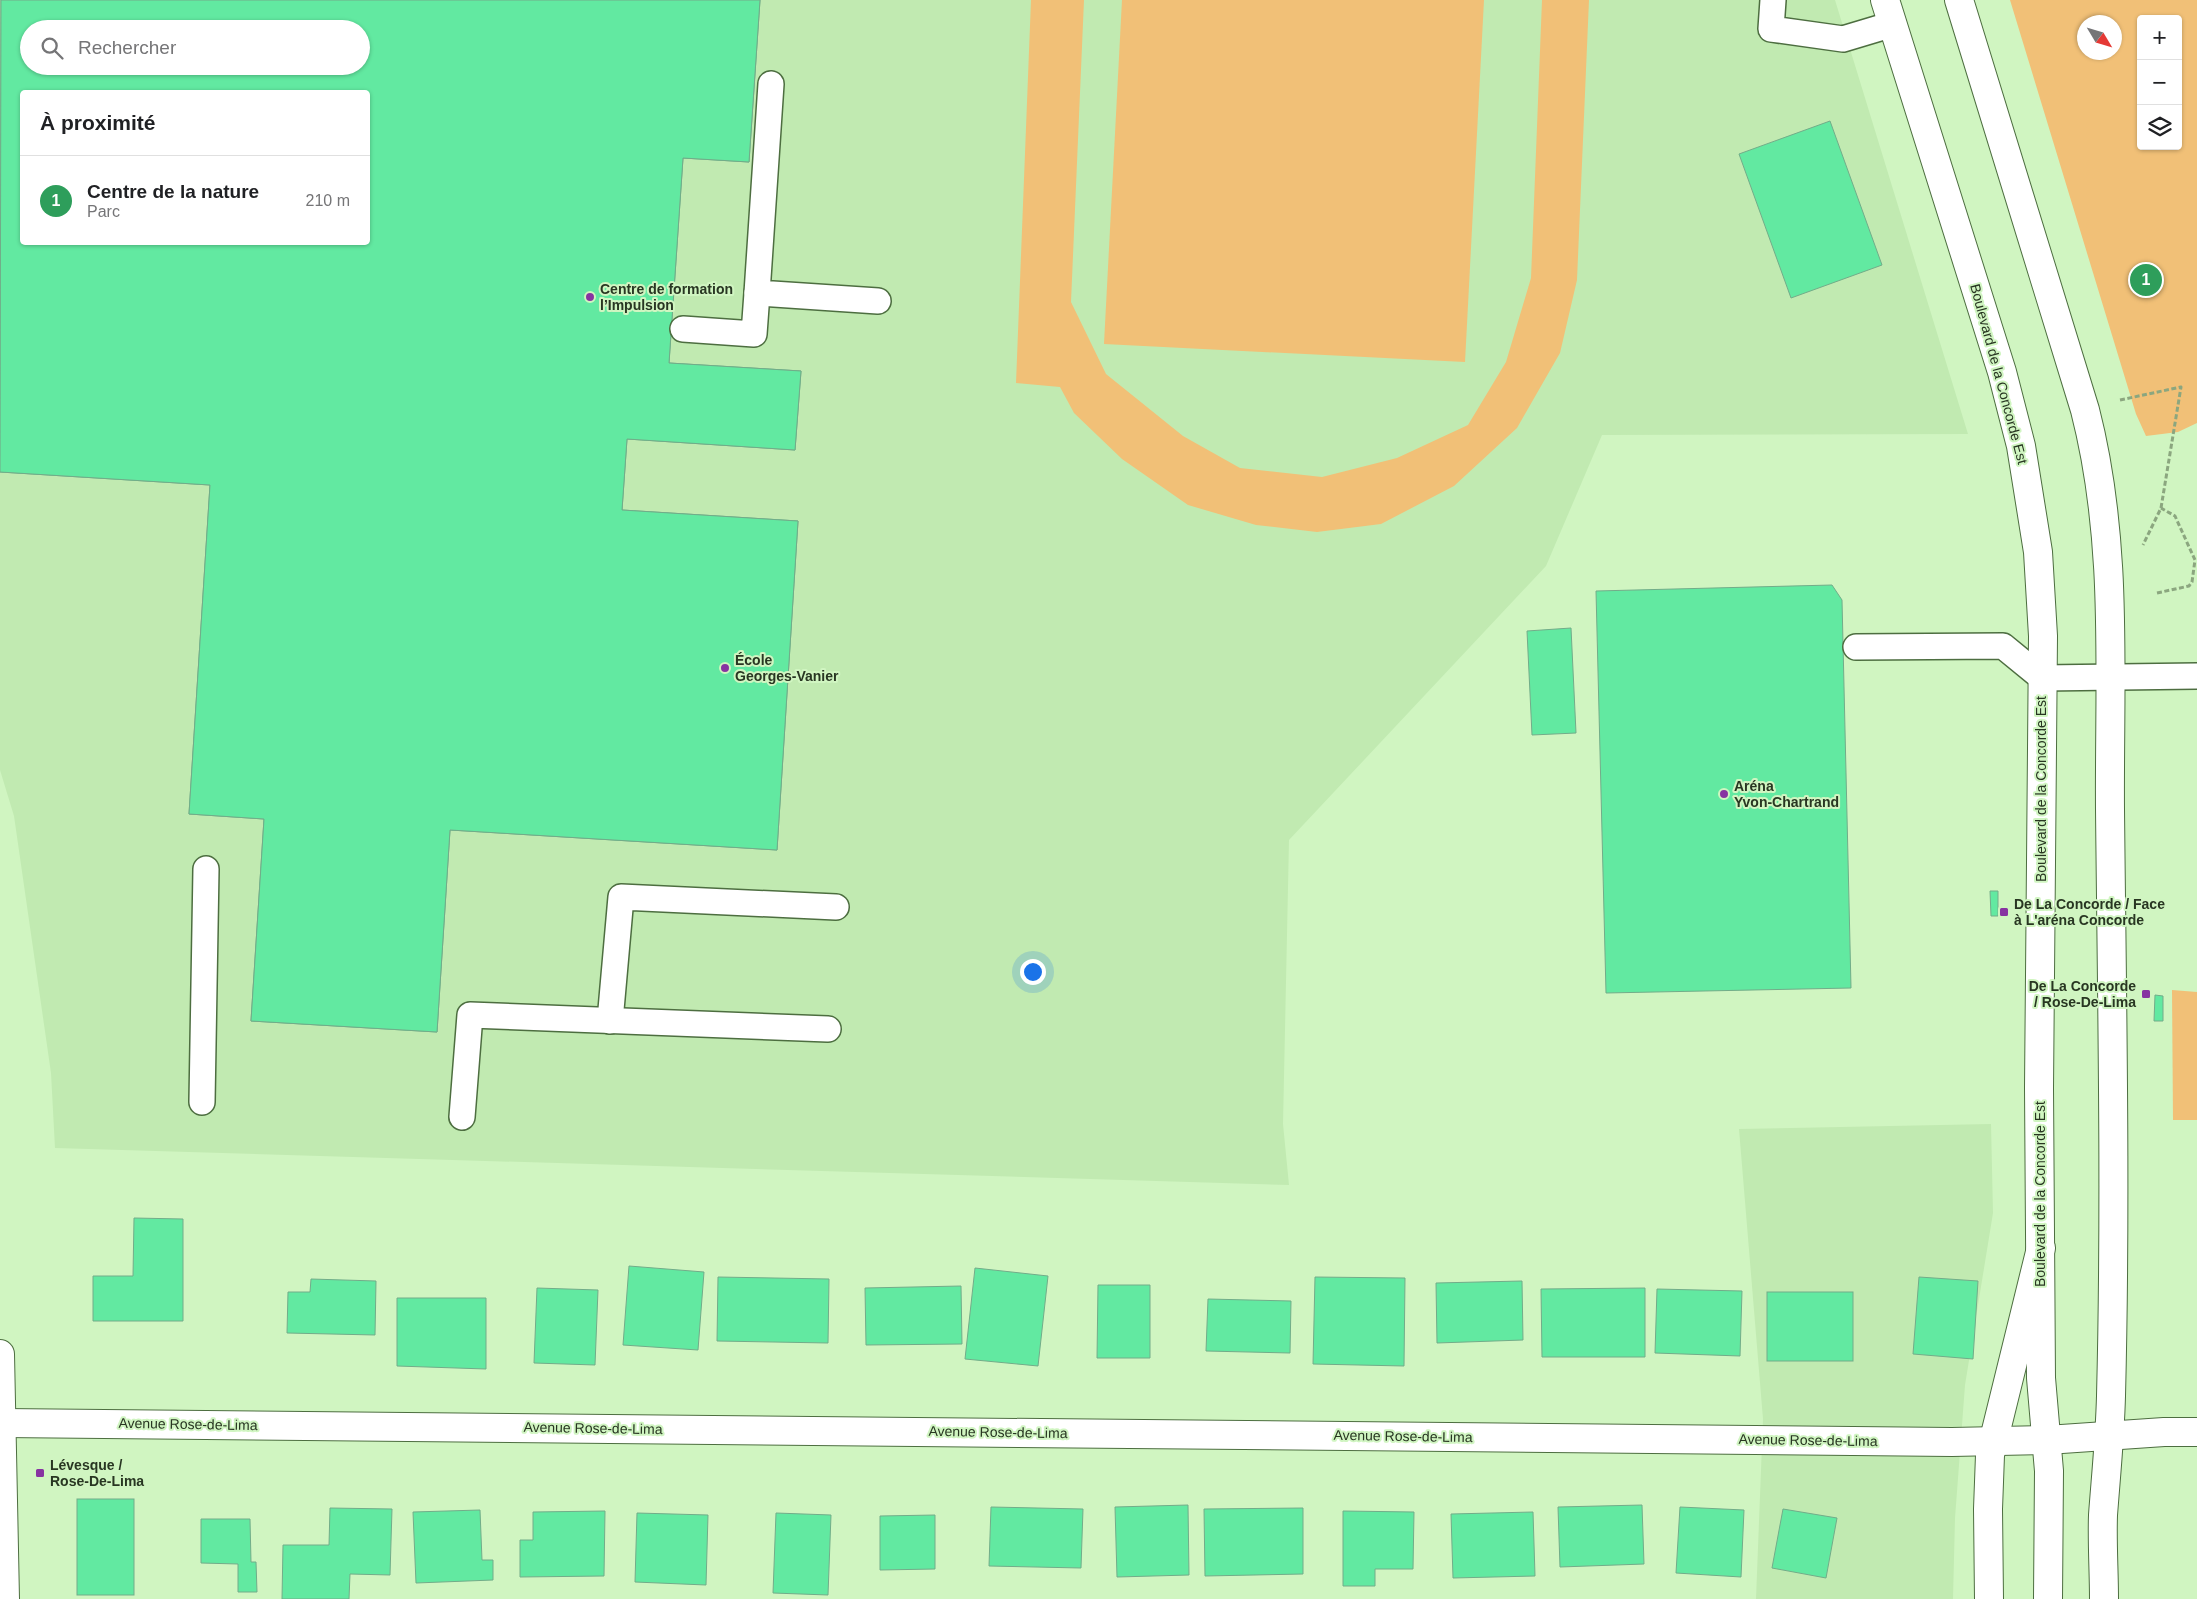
<!DOCTYPE html>
<html lang="fr">
<head>
<meta charset="utf-8">
<style>
	:root { --surface:#fff; --page:#f2f2f2; --text:#202124; --muted:#757577; --line:#e0e0e0; --accent:#db2777 }
	body { margin:0; font-family:Helvetica,sans-serif; background:var(--page); color:var(--text) }
	.controls { position:absolute; right:15px; top:15px; display:grid; overflow:hidden; border-radius:5px; box-shadow:0 1px 4px #0004 }
	.controls button { width:45px; height:45px; display:grid; place-items:center; padding:0; border:0; border-bottom:1px solid var(--line); background:var(--surface); color:var(--text); font:25px sans-serif }
	.compass { position:absolute; left:2077px; top:15px; width:45px; height:45px; border-radius:50%; background:var(--surface); box-shadow:0 1px 4px #0004; rotate:128deg }
	.you { position:absolute; left:1032px; top:971px; width:18px; height:18px; margin:-12px; border:4px solid #fff; border-radius:50%; background:#1a73e8; box-shadow:0 0 0 8px #1a73e833 }
	.badge { display:grid; place-items:center; width:32px; height:32px; border-radius:50%; background:var(--accent); color:#fff; font-size:16px; font-weight:700 }
	.pin { position:absolute; translate:-50% -50%; border:2px solid #fff; box-shadow:0 1px 5px #0006 }
	.list { margin:0; padding:0; list-style:none }
	h2 { display:flex; justify-content:space-between; align-items:center; height:65px; margin:0; padding:0 20px; font-size:21px }
	h2 small { font-size:16px; font-weight:400; color:var(--muted) }
	.list li { display:grid; grid-template-columns:32px 1fr auto; gap:15px; align-items:center; box-sizing:border-box; height:90px; padding:0 20px; border-top:1px solid var(--line) }
	.list b { display:block; font-size:19px; white-space:nowrap }
	.list p { margin:0; font-size:16px; white-space:nowrap; color:var(--muted) }
	.list em { font-size:16px; font-style:normal; color:var(--muted) }
	.icon { flex:none; width:28px; height:28px; fill:none; stroke:currentColor; stroke-width:2; stroke-linecap:round; stroke-linejoin:round }
	.map { position:relative; flex:none; width:2197px; height:1599px; overflow:hidden }
	.search { position:absolute; background:var(--surface); box-shadow:0 1px 4px #0004; left:20px; top:20px; width:350px; height:55px; display:flex; align-items:center; gap:12px; box-sizing:border-box; padding:0 18px; border-radius:28px; color:var(--muted); font-size:19px }
	.panel { position:absolute; background:var(--surface); box-shadow:0 1px 4px #0004; left:20px; top:90px; width:350px; height:155px; border-radius:5px }
	.map>svg:first-child { display:block }
	.built { fill:#c1eab1; fill-rule:evenodd }
	.green { fill:#f1c077; fill-rule:evenodd }
	.building { fill:#62e9a1; stroke:#72ac89; fill-rule:evenodd }
	.lines { fill:none; stroke-linecap:round; stroke-linejoin:round }
	.lane-casing { stroke:#4d6e40; stroke-width:28 }
	.street-casing { stroke:#4d6e40; stroke-width:30 }
	.secondary-casing { stroke:#4d6e40; stroke-width:30 }
	.highway-casing { stroke:#4d6e40; stroke-width:30 }
	.path { stroke:#8ba67f; stroke-width:3; stroke-dasharray:5 2.5; stroke-linecap:butt }
	.lane { stroke:#fff; stroke-width:25 }
	.street { stroke:#fff; stroke-width:28 }
	.secondary { stroke:#fff; stroke-width:28 }
	.highway { stroke:#fff; stroke-width:28 }
	.poi-dot { fill:#8733a1; stroke:#d0f5c1; stroke-width:2 }
	.labels { text-anchor:middle; stroke-width:4; stroke-linejoin:round; paint-order:stroke }
	.poi-label { font-size:14px; font-weight:bold; fill:#283622; stroke:#d0f5c1; text-anchor:start }
	.street-label { font-size:14px; fill:#283622; stroke:#d0f5c1 }
</style>
</head>
<body>
<div class="map">
<svg width="2197" height="1599" viewBox="0 0 2197 1599">
	<rect width="100%" height="100%" fill="#d0f5c1"/>
	<g class="built">
		<path d="M0,0H1835L1968,434L1602,435L1546,566L1289,840L1283,1124L1289,1185L55,1148L51,1073L14,816L0,770ZM29,29H361V66H29ZM22,92H368V242H22Z"/>
		<polygon points="1991,1124 1993,1213 1965,1385 1955,1518 1953,1599 1756,1599 1763,1419 1739,1129"/>
	</g>
	<g class="green">
		<polygon points="1031,0 1084,0 1071,302 1106,374 1183,436 1240,468 1322,477 1397,458 1468,425 1506,362 1531,278 1542,0 1589,0 1577,280 1560,353 1517,428 1454,486 1381,524 1317,532 1256,525 1188,505 1122,459 1074,413 1060,387 1016,383"/>
		<polygon points="1122,0 1484,0 1465,362 1104,344"/>
		<path d="M2010,0H2197V423L2178,432L2146,436L2136,414ZM2141,19H2178V146H2141ZM2084,22H2114V52H2084Z"/>
		<polygon points="2172,990 2197,992 2197,1120 2173,1120"/>
	</g>
	<g class="building">
		<path d="M1,0H760L749,162L683,158L669,363L801,371L795,450L627,439L622,510L798,521L777,850L450,830L437,1032L251,1021L264,819L189,814L210,485L0,472ZM29,29H361V66H29ZM22,92H368V187L536,201L514,506L317,494L339,242H22Z"/>
		<path d="M1,0H760L749,162L683,158L669,363L801,371L795,450L627,439L622,510L798,521L777,850L450,830L437,1032L251,1021L264,819L189,814L210,485L0,472ZM29,29H361V66H29ZM22,92H368V242H22Z"/>
		<polygon points="1830,121 1882,265 1791,298 1739,154"/>
		<polygon points="1832,585 1842,600 1851,988 1606,993 1596,591"/>
		<polygon points="1571,628 1576,733 1532,735 1527,631"/>
		<polygon points="1990,891 1998,891 1998,916 1991,916"/>
		<polygon points="2155,995 2163,996 2163,1021 2154,1021"/>
		<polygon points="134,1218 183,1219 183,1321 93,1321 93,1276 133,1276"/>
		<polygon points="629,1266 704,1272 698,1350 623,1345"/>
		<polygon points="975,1268 1048,1276 1038,1366 965,1359"/>
		<polygon points="718,1277 829,1279 828,1343 717,1341"/>
		<polygon points="1315,1277 1405,1278 1404,1366 1313,1364"/>
		<polygon points="1919,1277 1978,1281 1973,1359 1913,1354"/>
		<polygon points="311,1279 376,1281 375,1335 287,1333 288,1292 310,1292"/>
		<polygon points="1522,1281 1523,1340 1437,1343 1436,1283"/>
		<polygon points="1098,1285 1150,1285 1150,1358 1097,1358"/>
		<polygon points="961,1286 962,1344 866,1345 865,1288"/>
		<polygon points="537,1288 598,1290 595,1365 534,1363"/>
		<polygon points="1645,1288 1645,1357 1542,1357 1541,1289"/>
		<polygon points="1657,1289 1742,1291 1740,1356 1655,1353"/>
		<rect x="1767" y="1292" width="86" height="69"/>
		<polygon points="397,1298 486,1298 486,1369 397,1366"/>
		<polygon points="1208,1299 1291,1301 1290,1353 1206,1351"/>
		<rect x="77" y="1499" width="57" height="96"/>
		<polygon points="1188,1505 1189,1575 1117,1577 1115,1507"/>
		<polygon points="1642,1505 1644,1564 1560,1567 1558,1507"/>
		<polygon points="991,1507 1083,1509 1081,1568 989,1566"/>
		<polygon points="1680,1507 1744,1510 1741,1577 1676,1573"/>
		<polygon points="330,1508 392,1509 390,1575 350,1574 349,1599 282,1599 283,1545 329,1545"/>
		<polygon points="1303,1508 1303,1574 1205,1576 1204,1509"/>
		<polygon points="1783,1509 1837,1518 1826,1578 1772,1568"/>
		<polygon points="480,1510 482,1560 493,1560 493,1580 416,1583 413,1512"/>
		<polygon points="605,1511 604,1576 520,1577 520,1540 533,1540 533,1512"/>
		<polygon points="1343,1511 1414,1512 1413,1569 1375,1569 1375,1586 1343,1586"/>
		<polygon points="1533,1512 1535,1576 1453,1578 1451,1514"/>
		<polygon points="637,1513 708,1515 706,1585 635,1582"/>
		<polygon points="776,1513 831,1515 828,1595 773,1593"/>
		<polygon points="935,1515 935,1569 880,1570 880,1516"/>
		<polygon points="201,1519 250,1519 251,1562 256,1562 257,1592 238,1592 238,1564 201,1563"/>
	</g>
	<g class="lines">
		<defs>
			<g id="lane">
				<polyline points="1773,0 1771,29 1843,39 1893,24"/>
				<polyline points="771,84 757,293 878,301"/>
				<polyline points="683,329 754,334 757,293"/>
				<polyline points="1856,647 2003,646 2042,678 2197,676"/>
				<polyline points="610,1021 621,897 836,907"/>
				<polyline points="202,1102 206,869"/>
				<polyline points="462,1117 470,1015 828,1029"/>
			</g>
			<polyline id="street" points="3,1423 1952,1442 2047,1440"/>
			<g id="secondary">
				<polyline points="1885,0 2002,372 2021,446 2038,552 2043,636 2039,1088 2041,1378 2049,1471 2048,1599"/>
				<path d="M1959,0L2085,410C2119,542 2109,675 2110,809C2112,1005 2116,1200 2111,1396C2110,1436 2106,1475 2103,1515C2102,1543 2104,1571 2104,1599"/>
				<polyline points="0,1354 5,1599"/>
				<polyline points="2047,1440 2164,1432 2197,1432"/>
			</g>
			<polyline id="highway" points="1989,1599 1988,1509 1990,1455 2041,1248"/>
		</defs>
		<use href="#lane" class="lane-casing"/>
		<use href="#street" class="street-casing"/>
		<use href="#secondary" class="secondary-casing"/>
		<use href="#highway" class="highway-casing"/>
		<g class="path">
			<polyline points="2120,400 2181,387 2161,508 2143,545"/>
			<polyline points="2157,593 2189,586 2192,582 2195,560 2175,516 2161,508"/>
		</g>
		<use href="#lane" class="lane"/>
		<use href="#street" class="street"/>
		<use href="#secondary" class="secondary"/>
		<use href="#highway" class="highway"/>
	</g>
	<g class="poi-dot">
		<circle cx="590" cy="297" r="5"/>
		<circle cx="725" cy="668" r="5"/>
		<circle cx="1724" cy="794" r="5"/>
		<rect x="1999" y="907" width="10" height="10" rx="2.5"/>
		<rect x="2141" y="989" width="10" height="10" rx="2.5"/>
		<rect x="35" y="1468" width="10" height="10" rx="2.5"/>
	</g>
	<g class="labels">
		<g class="poi-label">
			<text x="600" y="294">Centre de formation<tspan x="600" dy="16">l’Impulsion</tspan></text>
			<text x="735" y="665">École<tspan x="735" dy="16">Georges-Vanier</tspan></text>
			<text x="1734" y="791">Aréna<tspan x="1734" dy="16">Yvon-Chartrand</tspan></text>
			<text x="2014" y="909">De La Concorde / Face<tspan x="2014" dy="16">à L'aréna Concorde</tspan></text>
			<text x="2136" y="991" text-anchor="end">De La Concorde<tspan x="2136" dy="16">/ Rose-De-Lima</tspan></text>
			<text x="50" y="1470">Lévesque /<tspan x="50" dy="16">Rose-De-Lima</tspan></text>
		</g>
		<g class="street-label">
			<text transform="translate(1999 374) rotate(75)" y="5">Boulevard de la Concorde Est</text>
			<text transform="translate(2041 789) rotate(-90)" y="5">Boulevard de la Concorde Est</text>
			<text transform="translate(2040 1194) rotate(-90)" y="5">Boulevard de la Concorde Est</text>
			<text transform="translate(188 1424) rotate(1)" y="5">Avenue Rose-de-Lima</text>
			<text transform="translate(593 1428) rotate(1)" y="5">Avenue Rose-de-Lima</text>
			<text transform="translate(998 1432) rotate(1)" y="5">Avenue Rose-de-Lima</text>
			<text transform="translate(1403 1436) rotate(1)" y="5">Avenue Rose-de-Lima</text>
			<text transform="translate(1808 1440) rotate(1)" y="5">Avenue Rose-de-Lima</text>
		</g>
	</g>
</svg>
<div class="controls">
<button>+</button>
<button>−</button>
<button><svg class="icon" aria-label="layers" viewBox="0 0 24 24"><path d="M12 4l9 5-9 5-9-5zM3 14l9 5 9-5"/></svg></button>
</div>
<svg class="compass" viewBox="-18 -18 36 36"><path d="M0-13l5 13h-10z" fill="#e53935"/><path d="M0 13l5-13h-10z" fill="#757577"/></svg>
<div class="you"></div>
<div class="pin badge" style="left:2146px;top:280px;background:#2e9e5b">1</div>
<div class="search"><svg class="icon" aria-label="search" viewBox="0 0 24 24"><circle cx="10" cy="10" r="6"/><path d="M15 15l6 6"/></svg>Rechercher</div>
<section class="panel">
<h2>À proximité<small></small></h2>
<ul class="list">
<li><span class="badge" style="background:#2e9e5b">1</span><div><b>Centre de la nature</b><p>Parc</p></div><em>210 m</em></li>
</ul>
</section>
</div>
</body>
</html>
